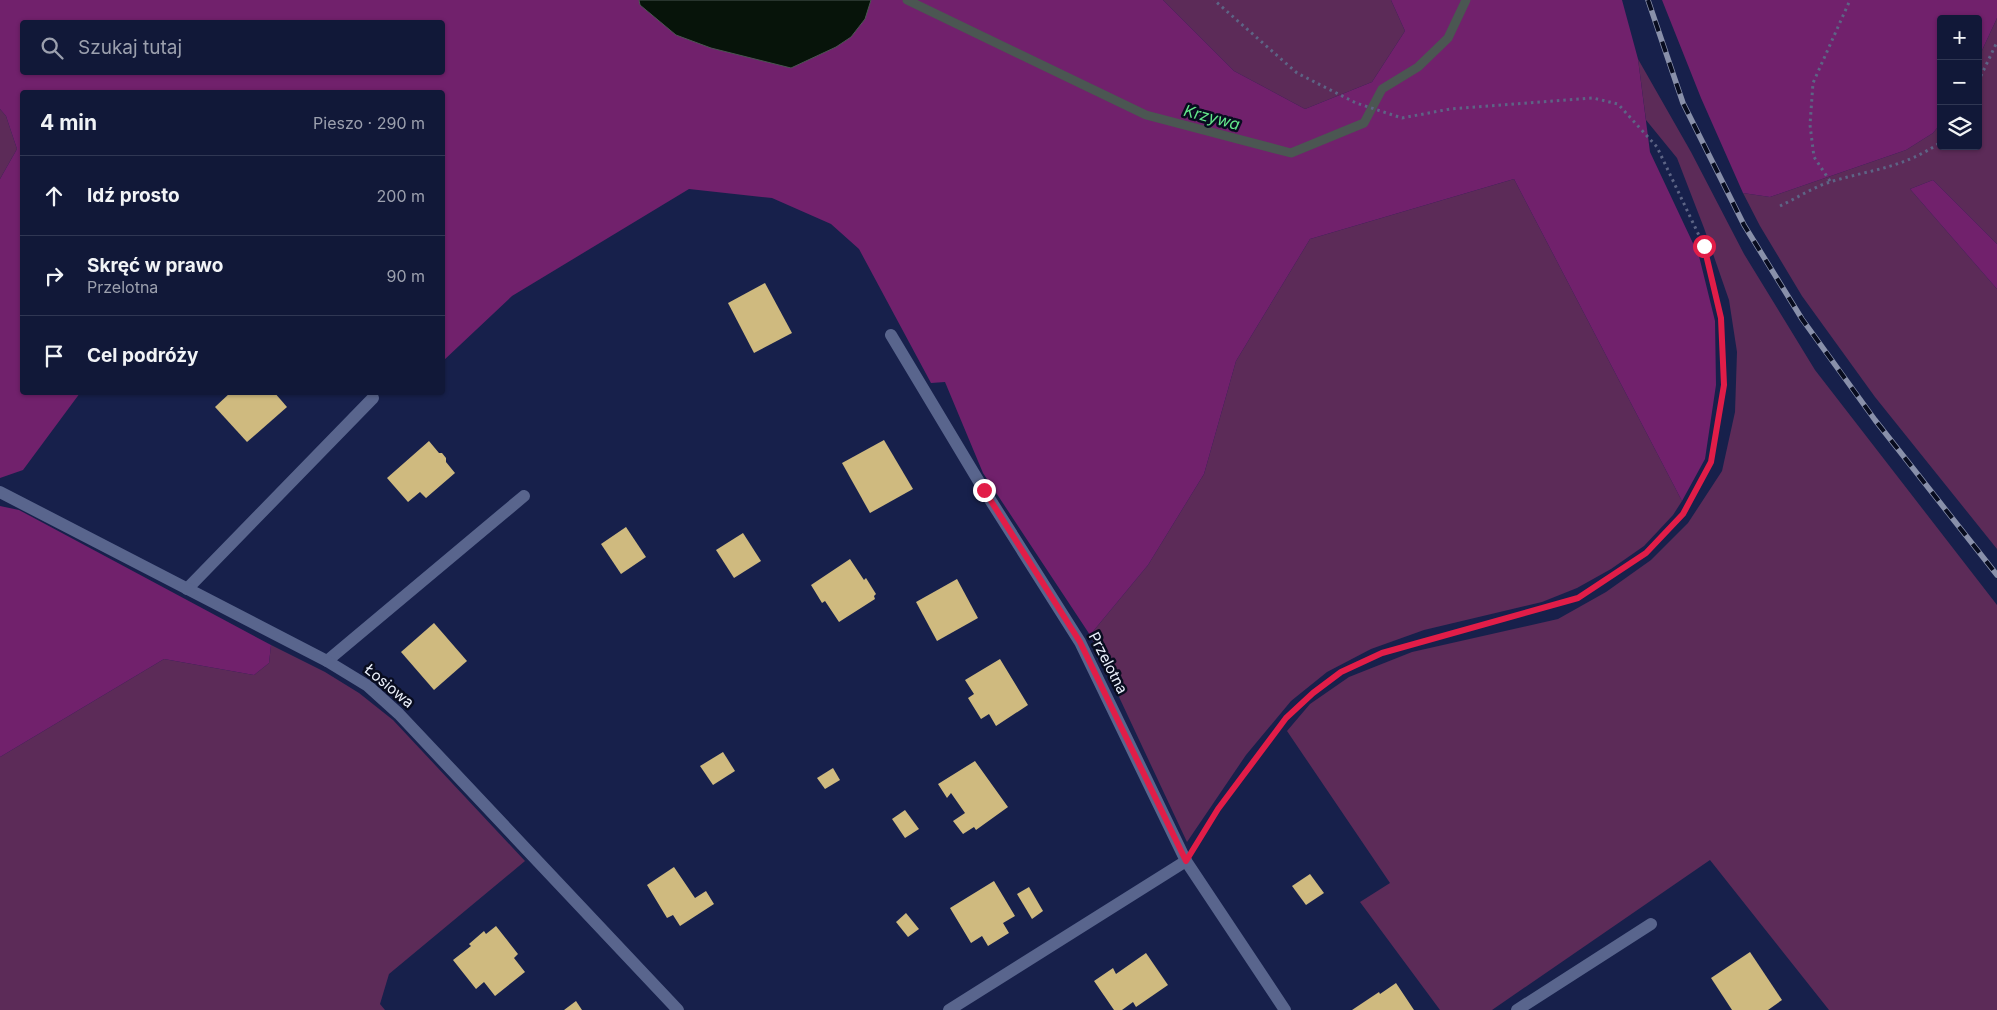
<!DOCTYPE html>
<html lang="pl">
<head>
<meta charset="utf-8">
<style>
	:root { --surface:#111838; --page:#1a2140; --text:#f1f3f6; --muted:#9ca0ae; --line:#303753 }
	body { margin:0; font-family:Inter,sans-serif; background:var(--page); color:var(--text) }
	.controls { position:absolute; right:15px; top:15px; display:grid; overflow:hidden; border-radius:5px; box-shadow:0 1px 4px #0004 }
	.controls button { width:45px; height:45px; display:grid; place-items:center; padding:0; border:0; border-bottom:1px solid var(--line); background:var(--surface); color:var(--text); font:25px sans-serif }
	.stop { position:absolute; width:15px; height:15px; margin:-11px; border:4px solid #e11d48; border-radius:50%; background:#fff }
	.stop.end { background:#e11d48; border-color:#fff; box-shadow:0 1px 5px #0008 }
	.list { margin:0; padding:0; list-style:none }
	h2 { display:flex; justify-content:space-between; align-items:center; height:65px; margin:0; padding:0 20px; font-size:21px }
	h2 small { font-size:16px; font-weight:400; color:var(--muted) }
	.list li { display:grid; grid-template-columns:32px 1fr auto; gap:15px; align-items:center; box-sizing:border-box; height:80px; padding:0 20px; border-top:1px solid var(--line) }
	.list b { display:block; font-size:19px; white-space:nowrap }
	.list p { margin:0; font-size:16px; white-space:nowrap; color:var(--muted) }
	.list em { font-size:16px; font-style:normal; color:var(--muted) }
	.icon { flex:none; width:28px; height:28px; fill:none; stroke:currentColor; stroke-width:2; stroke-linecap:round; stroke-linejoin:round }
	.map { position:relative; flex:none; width:1997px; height:1010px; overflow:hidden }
	.search { position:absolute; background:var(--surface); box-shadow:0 1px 4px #0004; left:20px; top:20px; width:425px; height:55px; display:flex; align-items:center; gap:12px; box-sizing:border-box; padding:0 18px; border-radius:5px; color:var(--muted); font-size:19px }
	.panel { position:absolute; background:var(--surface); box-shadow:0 1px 4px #0004; left:20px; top:90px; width:425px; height:305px; border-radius:5px }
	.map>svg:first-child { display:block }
	.green { fill:#5c2b58 }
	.forest { fill:#71216c; fill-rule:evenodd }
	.water { fill:#07140a; stroke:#4b5652 }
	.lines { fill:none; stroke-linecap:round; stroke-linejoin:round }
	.stream { stroke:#4b5652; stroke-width:9 }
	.building { fill:#cfba7f }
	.path { stroke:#5d6485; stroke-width:3; stroke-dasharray:2.5 4; stroke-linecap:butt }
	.lane { stroke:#59658d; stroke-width:12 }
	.street { stroke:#59658d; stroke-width:12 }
	.rail-casing { stroke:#8990aa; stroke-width:5.5 }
	.rail { stroke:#080c1f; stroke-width:4; stroke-dasharray:11; stroke-linecap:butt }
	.route { stroke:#e11d48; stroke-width:6 }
	.labels { text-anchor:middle; stroke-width:5; stroke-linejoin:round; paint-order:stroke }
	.street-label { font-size:15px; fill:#ebf0fb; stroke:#080c1f }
	.water-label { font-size:16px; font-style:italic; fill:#63e68a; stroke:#080c1f }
</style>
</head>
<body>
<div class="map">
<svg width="1997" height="1010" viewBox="0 0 1997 1010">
	<rect width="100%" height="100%" fill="#17204b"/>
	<g class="green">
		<polygon points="1163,0 1391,0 1405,31 1372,82 1305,109 1234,71"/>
		<polygon points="1997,18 1997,244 1933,180 1910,189 1997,289 1997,549 1875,397 1802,296 1760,226 1743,193 1770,197 1906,150 1933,133 1941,123 1941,146 1978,146 1978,59"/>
		<polygon points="1638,59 1691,152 1744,254 1815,370 1997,605 1997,1010 1829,1010 1710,860 1492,1010 1440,1010 1360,902 1390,883 1287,731 1310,704 1349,677 1412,652 1558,619 1606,592 1651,560 1688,523 1722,471 1735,412 1737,352 1729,300 1704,228 1677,158 1646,120"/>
		<polygon points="0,109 6,116 17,149 0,179"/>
		<polygon points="1514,179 1682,501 1673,515 1644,546 1611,569 1577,588 1542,602 1424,630 1371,649 1327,672 1291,701 1246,755 1187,842 1090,635 1148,565 1204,474 1236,361 1310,239"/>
		<polygon points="271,645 325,672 359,693 393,720 525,861 389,974 380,1004 385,1010 0,1010 0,757 164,659 254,675 269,663"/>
	</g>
	<g class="forest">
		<path d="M0,0H1163L1234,71L1305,109L1372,82L1405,31L1391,0H1622L1638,59L1650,152L1699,256L1715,321L1716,385L1705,459L1682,501L1514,179L1310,239L1236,361L1204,474L1148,565L1090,635L983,473L945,382L931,383L859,249L831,224L772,198L689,189L512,296L443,361L442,92H22V392L80,393L23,470L0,478V179L17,149L6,116L0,109ZM22,22H442V72H22Z"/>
		<polygon points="1662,0 1997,0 1997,18 1978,59 1978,19 1941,19 1941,123 1933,133 1906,150 1770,197 1743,193 1701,98"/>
		<polygon points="1933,180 1997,244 1997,289 1910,189"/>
		<polygon points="0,506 19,510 271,645 269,663 254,675 164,659 0,757"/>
	</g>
	<polygon class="water" points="639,0 871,0 865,19 851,37 836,47 791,68 711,48 676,35 640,5"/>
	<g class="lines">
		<polyline class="stream" points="907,0 1146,115 1291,153 1364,123 1382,89 1418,67 1448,38 1466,0"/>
	</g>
	<g class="building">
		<polygon points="765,283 792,333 754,353 728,303"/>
		<polygon points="231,392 274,392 287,407 247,442 215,407"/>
		<polygon points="884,440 913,489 870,513 842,463"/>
		<polygon points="429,441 439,453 442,453 446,458 446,462 455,473 426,498 420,492 408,502 387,478"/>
		<polygon points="626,527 646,557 621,574 601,544"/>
		<polygon points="743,533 761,561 734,578 716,550"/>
		<polygon points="850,559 864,580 866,578 876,594 874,596 875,599 839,622 825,601 822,603 811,585"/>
		<polygon points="957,579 978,618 937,641 916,602"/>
		<polygon points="434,623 467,661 434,690 401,652"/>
		<polygon points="1000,659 1028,705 996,726 989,714 981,719 968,698 974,694 965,680"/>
		<polygon points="723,752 735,771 713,785 700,766"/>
		<polygon points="975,761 1008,807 976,830 974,827 963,834 953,821 965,813 951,793 947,798 938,784"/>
		<polygon points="833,768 840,780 825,789 817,778"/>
		<polygon points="905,810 919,829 905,838 892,819"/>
		<polygon points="674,867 695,898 706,891 714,904 680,926 673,915 667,918 647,885"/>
		<polygon points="1310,874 1324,893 1306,905 1292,886"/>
		<polygon points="994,881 1015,916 1003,923 1009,933 988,946 982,936 971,943 950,908"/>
		<polygon points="1029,887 1043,911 1032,919 1017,894"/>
		<polygon points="906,913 919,929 908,937 896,922"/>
		<polygon points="496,926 518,954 514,958 525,972 495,996 484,982 476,989 453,960 471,946 469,944 484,931 486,934"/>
		<polygon points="1750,952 1782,1000 1768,1010 1732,1010 1711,978"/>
		<polygon points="1146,953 1168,985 1136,1007 1133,1002 1122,1010 1114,1010 1094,981 1113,968 1116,974"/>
		<polygon points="1396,983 1414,1010 1352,1010 1379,992 1380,994"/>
		<polygon points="576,1001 582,1010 564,1010"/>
	</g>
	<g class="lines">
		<g class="path">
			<polyline points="1978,82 1997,42"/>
			<polyline points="1830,181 1814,157 1810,125 1813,83 1850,0"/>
			<path d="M1780,206C1797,198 1815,186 1833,181C1874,169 1903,168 1941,142"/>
			<polyline points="1199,840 1218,809 1248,768 1286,718 1313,693 1341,672 1381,653 1578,599 1646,553 1683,514 1711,462 1724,385 1721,318 1704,246 1657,147 1618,104 1593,98 1450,109 1402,118 1356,103 1297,73 1214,0"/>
		</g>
		<g class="lane">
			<polyline points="187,589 373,398"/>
			<polyline points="327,661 524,496"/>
			<polyline points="1517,1010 1651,924"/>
		</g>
		<g class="street">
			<polyline points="891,335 984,490 1080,642 1186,861 1285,1010"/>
			<polyline points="0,492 327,661 368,686 399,714 678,1010"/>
			<polyline points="949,1010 1186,861"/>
		</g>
		<defs>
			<polyline id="rail" points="1648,0 1683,103 1744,225 1802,319 1875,420 1997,575"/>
		</defs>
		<use href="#rail" class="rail-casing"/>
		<use href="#rail" class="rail"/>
	</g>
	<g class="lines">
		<polyline class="route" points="984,490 1080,642 1186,861 1218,809 1286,718 1313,693 1341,672 1382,653 1578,598 1646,553 1683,514 1711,462 1724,385 1721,318 1704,246"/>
	</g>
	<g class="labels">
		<g class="street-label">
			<text transform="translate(1108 663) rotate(63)" y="5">Przelotna</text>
			<text transform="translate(389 686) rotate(40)" y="5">Łosiowa</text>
		</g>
		<g class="water-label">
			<text transform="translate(1212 117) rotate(15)" y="6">Krzywa</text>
		</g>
	</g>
</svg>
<div class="controls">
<button>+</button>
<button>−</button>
<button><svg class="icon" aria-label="layers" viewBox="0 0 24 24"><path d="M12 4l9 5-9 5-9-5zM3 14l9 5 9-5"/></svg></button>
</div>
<div class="stop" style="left:1704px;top:246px"></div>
<div class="stop end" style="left:984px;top:490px"></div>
<div class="search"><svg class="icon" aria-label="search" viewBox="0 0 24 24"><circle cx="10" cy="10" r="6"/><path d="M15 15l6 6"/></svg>Szukaj tutaj</div>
<section class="panel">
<h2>4 min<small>Pieszo · 290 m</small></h2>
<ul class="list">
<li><svg class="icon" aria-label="ahead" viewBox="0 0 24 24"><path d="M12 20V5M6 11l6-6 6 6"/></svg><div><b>Idź prosto</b></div><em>200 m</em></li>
<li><svg class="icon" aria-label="right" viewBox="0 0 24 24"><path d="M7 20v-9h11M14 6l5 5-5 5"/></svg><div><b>Skręć w prawo</b><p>Przelotna</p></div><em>90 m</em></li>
<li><svg class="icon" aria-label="arrive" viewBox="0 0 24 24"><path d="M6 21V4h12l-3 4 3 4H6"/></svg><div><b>Cel podróży</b></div></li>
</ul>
</section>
</div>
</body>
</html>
